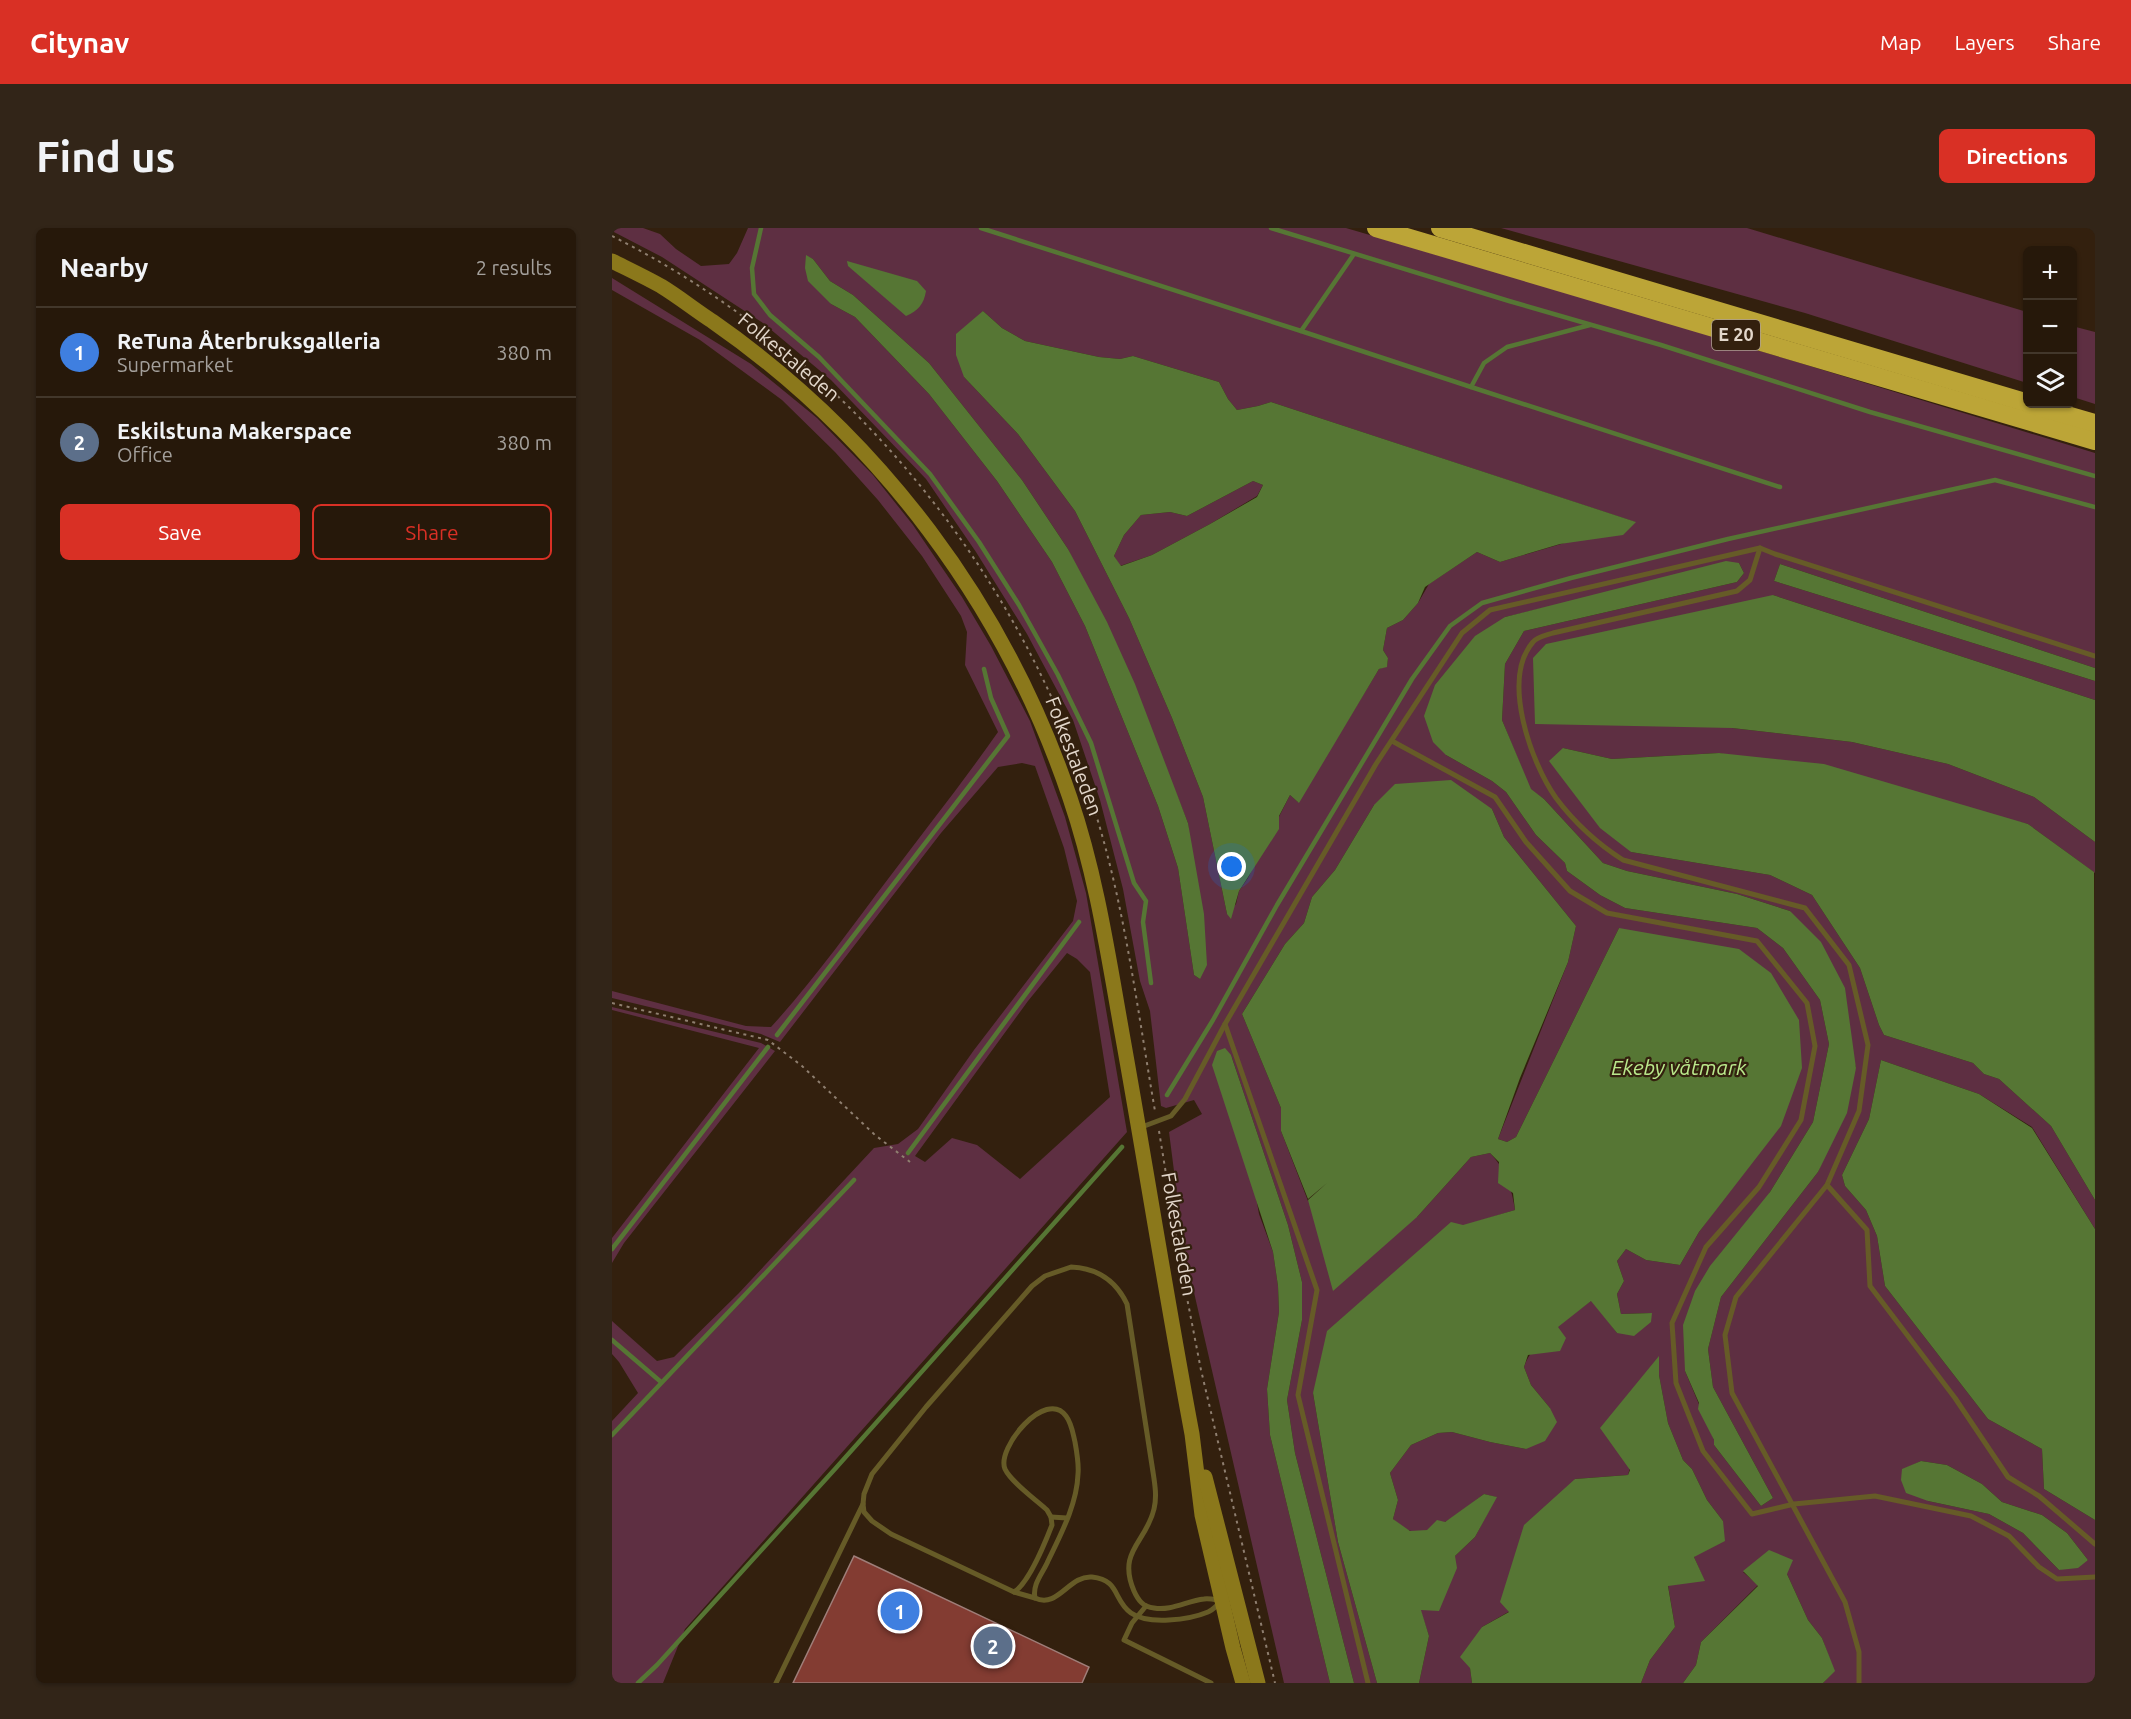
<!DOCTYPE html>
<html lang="en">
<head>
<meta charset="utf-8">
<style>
	:root { --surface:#26180a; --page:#322518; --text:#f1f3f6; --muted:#a4a09c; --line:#42372b; --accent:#d93025 }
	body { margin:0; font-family:Ubuntu,sans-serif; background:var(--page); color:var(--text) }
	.controls { position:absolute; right:18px; top:18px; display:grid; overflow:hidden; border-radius:9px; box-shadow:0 2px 4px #0004 }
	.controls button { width:54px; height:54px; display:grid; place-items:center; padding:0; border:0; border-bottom:2px solid var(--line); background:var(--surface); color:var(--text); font:30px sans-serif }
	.you { position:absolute; left:620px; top:639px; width:21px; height:21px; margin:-15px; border:4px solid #fff; border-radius:50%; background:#1a73e8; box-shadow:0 0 0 9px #1a73e833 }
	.badge { display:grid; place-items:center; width:39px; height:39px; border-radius:50%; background:var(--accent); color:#fff; font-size:20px; font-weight:700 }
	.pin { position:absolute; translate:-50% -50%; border:3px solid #fff; box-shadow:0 2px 6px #0006 }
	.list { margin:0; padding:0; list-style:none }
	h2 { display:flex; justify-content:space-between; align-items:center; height:78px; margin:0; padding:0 24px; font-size:26px }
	h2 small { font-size:20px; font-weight:400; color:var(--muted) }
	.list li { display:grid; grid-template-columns:39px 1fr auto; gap:18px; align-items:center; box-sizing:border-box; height:90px; padding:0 24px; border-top:2px solid var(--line) }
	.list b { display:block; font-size:22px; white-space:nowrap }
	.list p { margin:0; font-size:20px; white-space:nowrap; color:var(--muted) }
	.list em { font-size:20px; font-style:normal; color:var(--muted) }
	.actions { display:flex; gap:12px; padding:18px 24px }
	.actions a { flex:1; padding:14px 0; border:2px solid var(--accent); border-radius:9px; text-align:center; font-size:21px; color:var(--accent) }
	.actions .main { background:var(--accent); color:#fff }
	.icon { flex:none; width:33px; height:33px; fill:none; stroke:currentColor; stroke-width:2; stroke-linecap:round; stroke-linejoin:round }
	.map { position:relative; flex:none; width:1483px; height:1455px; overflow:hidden; border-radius:9px }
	header { display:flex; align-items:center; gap:36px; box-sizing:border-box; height:84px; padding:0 30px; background:var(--accent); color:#fff }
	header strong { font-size:28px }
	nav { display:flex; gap:33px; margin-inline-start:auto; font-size:21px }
	.intro { display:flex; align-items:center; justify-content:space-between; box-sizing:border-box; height:144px; padding:0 36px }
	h1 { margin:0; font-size:42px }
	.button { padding:15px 27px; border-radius:9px; background:var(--accent); color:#fff; font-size:21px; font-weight:700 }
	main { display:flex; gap:36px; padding:0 36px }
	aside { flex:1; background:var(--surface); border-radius:9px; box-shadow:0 2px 4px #0004 }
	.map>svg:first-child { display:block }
	.green { fill:#5e2f42; fill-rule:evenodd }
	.water { fill:#567634; fill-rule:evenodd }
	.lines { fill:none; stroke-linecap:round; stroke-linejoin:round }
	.stream { stroke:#567634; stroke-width:4.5 }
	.building { fill:#833c32; stroke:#9f7e79; stroke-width:1.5 }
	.path { stroke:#8f7f70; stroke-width:2; stroke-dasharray:3 4.5; stroke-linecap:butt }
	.lane { stroke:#665b27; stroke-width:5 }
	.secondary { stroke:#8b781b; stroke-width:15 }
	.highway { stroke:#bca537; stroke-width:18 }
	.labels { text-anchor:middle; stroke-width:4.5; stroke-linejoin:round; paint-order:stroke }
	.shield { fill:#33200e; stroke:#aea092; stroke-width:1.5 }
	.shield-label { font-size:18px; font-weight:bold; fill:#e3d7cb }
	.street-label { font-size:20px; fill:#e3d7cb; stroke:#33200e }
	.water-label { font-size:21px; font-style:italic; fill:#bae98c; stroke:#33200e }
</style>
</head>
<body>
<header>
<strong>Citynav</strong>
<nav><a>Map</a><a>Layers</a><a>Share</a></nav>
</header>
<div class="intro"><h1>Find us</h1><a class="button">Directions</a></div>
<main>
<aside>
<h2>Nearby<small>2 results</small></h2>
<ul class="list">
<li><span class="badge" style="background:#3f7fe0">1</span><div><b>ReTuna Återbruksgalleria</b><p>Supermarket</p></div><em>380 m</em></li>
<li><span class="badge" style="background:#5c6f8a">2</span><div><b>Eskilstuna Makerspace</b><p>Office</p></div><em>380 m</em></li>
</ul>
<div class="actions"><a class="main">Save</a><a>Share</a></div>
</aside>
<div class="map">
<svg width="1483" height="1455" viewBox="0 0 1483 1455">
	<rect width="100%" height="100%" fill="#33200e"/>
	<g class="green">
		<path d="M0,0H31L48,6L64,21L89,38L117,36L125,25L136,0H734L1050,93L1483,225V440L1168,336L1162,353L1483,453V472L1161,367L1120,500L1240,514L1336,536L1422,569L1483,614V645L1416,596L1107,525L1000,531L951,520L1019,624L1158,647L1200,667L1248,740L1267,797L1272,807L1361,835L1372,846L1387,851L1439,898L1483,972V1001L1420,899L1367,866L1269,832L1257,891L1230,947L1233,958L1254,982L1265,1008L1273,1058L1376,1191L1430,1221L1432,1261L1483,1292V1455H1211L1222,1443L1210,1410L1196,1392L1175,1346L1131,1344L1146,1357L1089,1414L1084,1437L1071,1455H1029L1038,1432L1063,1399L1056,1357L1092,1352L1082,1329L1111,1293L1095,1272L1080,1241L1071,1232L1056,1195L1047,1147V1129L1016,1247L963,1251L898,1383L870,1399L858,1440L860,1455H807L817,1408L808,1381L843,1328L863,1309L884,1269L872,1266C855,1278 818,1312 796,1302C791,1300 785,1295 781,1291L786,1272L778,1245L799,1217L826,1205L840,1204L878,1214L914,1221L938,1180L919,1157L912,1139C921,1112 958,1089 980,1072L1005,1105L1040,1085L1009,1086L1005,1066L1012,1053L1005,1033L1014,1021L1034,1032L1068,1037L1087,1004L1101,985L1007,700L904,909L895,914L886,911L956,734L964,698L892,609L880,581L762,577L723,642L700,669L692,695L673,716L630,786L669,880V903L696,973L805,989L859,929L878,925C893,940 900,961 903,982L851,998L701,1165L726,1314L765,1455H742L683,1225L675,1172L690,1092V1054L676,997L619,827L647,986L661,1024L666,1058L667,1084L655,1161L658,1207L718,1455H672L572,1021L557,904L590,886L582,872L554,880L549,878L538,783L528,753L511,661L488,572L461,492L415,406L364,324L314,251L219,152L151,95L50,29L0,3ZM194,28L201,31L218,53L241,67L317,135L410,252L456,321L549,528L576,595L588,751L582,747L566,640L546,578L473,398L440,334L385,253L317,166L243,89L219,76ZM371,83L390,100L413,113L487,129L508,131L521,128L607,154L616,171L625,182L646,178L659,174L1023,294L888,334L865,324L817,356L806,375L791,392L775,400L771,422L776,430L775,438L767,441L686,574L678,567L636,650L627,663L624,676L615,686L591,569L560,490L517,390L463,283L406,206L352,149ZM1127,335L1132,345L1125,354L912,403L893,436L890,492L918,561L932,571L991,635L1015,643L1125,666L1178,683L1244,839L1206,944L1109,1069L1096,1121L1101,1159L1161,1270L1149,1278L1102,1217V1212L1073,1143L1158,964L1201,894L1217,816L1208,772L1171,720L1145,700L1013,680L988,667L955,643L953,635L924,607L894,564L880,553L834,527L893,389ZM1309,1233L1335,1237L1370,1256L1390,1274L1430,1287L1455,1305L1476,1332L1447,1342L1411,1305L1377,1286L1316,1273L1290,1242Z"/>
		<polygon points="889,0 1135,0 1415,84 1415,155 1193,85"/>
		<path d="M0,50L139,136L205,190L261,247L301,297L350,369L379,418L418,493L453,589L474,665L515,904L73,1401L51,1455H0V1193L26,1165L7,1134L0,1126V1093L45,1133L62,1129L127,1065L262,920L286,916L306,901L362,822L461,693L465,673L452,620L423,538L410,535L386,539L329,605L168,814L149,806L0,770V763L134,798L159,799C202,752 238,701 276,651C313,602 351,554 386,504L353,437L355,404L349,388L310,328L266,272L223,224L170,172L88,112L0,62ZM455,725L465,731L478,744L498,869L408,951L365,917L340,910L313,934L303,928L416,773Z"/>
		<polygon points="1460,98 1483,104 1483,176 1461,169"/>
		<polygon points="641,253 651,257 645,268 598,296 540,327 508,338 502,328 512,307 529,287 558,284 575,288"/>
		<polygon points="0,779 149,815 163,823 12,1015 0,1035 0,1010 147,820 0,782"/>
	</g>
	<g class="water">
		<polygon points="194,27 201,31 218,53 241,67 317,135 410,252 456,321 495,394 523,456 576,595 592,686 595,737 588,751 582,747 566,640 546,578 473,398 440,334 385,253 317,166 243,89 219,76 196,53 193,40"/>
		<path d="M235,33L305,53L314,63C312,76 306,83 294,88L236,38Z"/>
		<path d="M371,83L390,100L413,113L487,129L508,131L521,128L607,154L616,171L625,182L646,178L659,174L1024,294L1011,307L948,316L888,334L865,324L813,359L806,375L791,392L775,400L771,422L776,430L775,439L767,441L687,575L678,567L667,588V601L627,663L619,691L615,686L591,569L560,490L517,390L463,283L406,206L352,149L344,127V106ZM641,253L651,257L645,269L598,296L540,327L509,338L502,328L512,307L529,287L558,284L575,288Z"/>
		<polygon points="1114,333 1127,335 1132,345 1125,354 912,403 893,436 890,492 919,561 932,571 991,635 1015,643 1125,666 1178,683 1209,714 1233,760 1244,840 1235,885 1206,944 1109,1069 1096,1121 1101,1159 1161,1270 1149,1278 1102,1217 1102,1212 1086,1181 1087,1175 1073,1143 1071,1097 1083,1063 1098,1038 1158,964 1201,894 1217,816 1208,772 1171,720 1145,700 1013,680 988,667 955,643 953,635 924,607 894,564 880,553 834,527 821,514 812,488 823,457 863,408 893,389"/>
		<polygon points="1168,336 1483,440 1483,453 1162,353"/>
		<polygon points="1161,367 1483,472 1483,614 1422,569 1336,536 1240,514 1120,500 923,496 921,430 934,416"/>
		<polygon points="951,520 1000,531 1107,525 1212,536 1416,596 1482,644 1483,972 1439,898 1387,851 1372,846 1361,835 1272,807 1267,797 1248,740 1200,667 1158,647 1019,624 988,600 937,533"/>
		<polygon points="839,552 880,581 892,609 964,698 956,734 908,850 886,911 895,914 904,909 1007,700 1127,721 1159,745 1187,792 1190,840 1169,898 1087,1004 1068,1037 1034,1032 1014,1021 1005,1033 1012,1053 1005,1066 1009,1086 1040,1085 1039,1094 1022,1108 1005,1105 979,1073 946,1099 954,1110 948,1123 916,1127 912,1139 919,1157 938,1180 945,1194 933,1213 914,1221 878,1214 840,1204 826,1205 799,1217 778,1245 786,1272 781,1291 798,1303 815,1302 825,1292 833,1294 872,1266 885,1269 863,1309 843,1328 845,1340 827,1383 809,1382 817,1408 807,1455 765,1455 726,1314 701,1165 715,1103 839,994 851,997 903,982 901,965 886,955 887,934 878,925 859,929 805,989 721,1063 696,972 715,955 696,971 669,903 669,880 630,786 673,716 692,695 700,669 723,642 762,577 783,556"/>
		<polygon points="613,820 619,827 676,997 690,1054 690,1092 675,1172 683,1225 742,1455 718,1455 658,1207 655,1161 667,1084 666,1058 661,1024 600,837 605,823"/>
		<polygon points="1269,832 1367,866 1420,900 1483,1001 1483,1292 1432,1261 1430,1221 1376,1191 1273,1058 1265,1008 1254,982 1233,958 1230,947 1257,891"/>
		<polygon points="1047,1128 1047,1147 1056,1195 1071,1232 1080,1241 1095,1272 1111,1293 1113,1313 1082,1329 1093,1353 1056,1358 1063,1399 1038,1432 1029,1455 860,1455 858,1440 848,1429 870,1399 897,1384 888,1374 912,1297 963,1251 1016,1247 1018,1242 988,1200"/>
		<polygon points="1309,1233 1335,1237 1370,1256 1390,1274 1430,1287 1455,1305 1476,1332 1466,1340 1447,1342 1411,1305 1377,1286 1316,1273 1294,1265 1289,1252 1290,1241"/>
		<polygon points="1157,1322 1181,1332 1175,1346 1196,1392 1210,1410 1223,1443 1211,1455 1071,1455 1084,1437 1089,1414 1146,1358 1131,1343"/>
	</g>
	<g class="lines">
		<g class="stream">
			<polyline points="149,0 140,40 142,66 158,87 207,129 318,246 367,314 407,377 446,447 479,515 522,655 534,673 531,694 539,755"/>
			<polyline points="369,0 689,103 742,26"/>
			<polyline points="659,0 897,73 1049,117 1258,184 1483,248"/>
			<polyline points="978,97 895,119 872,135 859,159 1168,259"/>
			<polyline points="689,103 859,159"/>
			<polyline points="165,807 396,508 379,470 372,441"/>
			<polyline points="555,867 601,792 665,677 800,451 838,398 870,375 959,350 1116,311 1383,252 1483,279"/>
			<polyline points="296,925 467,694"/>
			<polyline points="0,1021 156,819"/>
			<polyline points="0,1112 49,1154"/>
			<polyline points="0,1207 242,952"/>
			<polyline points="26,1455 45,1437 223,1241 510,919"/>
		</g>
	</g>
	<polygon class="building" points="242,1328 477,1439 470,1455 181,1455"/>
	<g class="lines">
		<g class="path">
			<path d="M0,8C238,128 418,351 490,607C515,696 527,791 543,883"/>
			<polyline points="0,775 156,812 190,838 263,907 298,934"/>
			<polyline points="547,903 570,1044 589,1142 663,1455"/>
		</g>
		<g class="lane">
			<path d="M1148,320L1138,352L1125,363L941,405C935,407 925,409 921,414C889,451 919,535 944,570C962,594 986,616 1011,632L1193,680L1237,737L1256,817L1247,883L1215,957L1124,1069L1113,1107L1120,1165L1233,1374L1247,1424V1455"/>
			<polyline points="780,513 883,569 914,614 958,663 995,685 1145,713 1195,775 1203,818 1189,892 1147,959 1094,1019 1060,1095 1064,1155 1091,1223 1140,1286 1182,1276 1263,1268 1359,1288 1397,1308 1427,1339 1445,1351 1483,1349"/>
			<polyline points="613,796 705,1062 686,1167 756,1455"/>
			<polyline points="527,900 559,888 573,871 613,796 764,536 850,405 878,382 1148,320 1163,326 1483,428"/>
			<polyline points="1215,957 1255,1002 1258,1058 1343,1170 1396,1249 1427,1268 1483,1316"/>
			<path d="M459,1039C485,1040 504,1053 515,1076L541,1244C543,1257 545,1269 542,1281C534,1315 505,1323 522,1363C526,1372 531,1379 542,1380C559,1383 575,1373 592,1371C598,1370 604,1372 610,1373C606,1376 601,1382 596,1384C577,1392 536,1397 519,1385C501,1372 508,1352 480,1349C457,1347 446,1381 423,1370C420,1356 431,1345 436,1333C449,1306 465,1276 466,1246C467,1236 465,1225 463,1214C461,1206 460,1196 454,1188C434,1160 384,1220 393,1241C399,1254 424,1272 435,1282L439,1289L440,1297C433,1315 417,1355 402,1364L279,1306L260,1293L252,1284L251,1276L252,1266L260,1246L314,1179L420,1058L433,1048Z"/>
			<polyline points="439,1289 455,1290"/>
			<polyline points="402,1364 423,1370"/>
			<polyline points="534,1378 520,1395 512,1412 599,1455"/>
			<polyline points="164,1455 251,1276"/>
		</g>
		<g class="secondary">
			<path d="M0,33C16,41 33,49 49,58C67,69 83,82 100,93C267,209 393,377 458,570C484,646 496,726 510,805C534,939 555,1073 580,1206L590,1287L621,1420L631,1455"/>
			<polyline points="593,1249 646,1455"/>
		</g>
		<g class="highway">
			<polyline points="764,0 1483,213"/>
			<polyline points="828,0 1416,175"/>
			<polyline points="1417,176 1483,195"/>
		</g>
	</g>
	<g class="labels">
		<rect class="shield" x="1100" y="92" width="48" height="30" rx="4.5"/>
		<g class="shield-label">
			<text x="1124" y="113">E 20</text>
		</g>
		<g class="street-label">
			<text transform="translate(177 129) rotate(40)" y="7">Folkestaleden</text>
			<text transform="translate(462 528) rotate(69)" y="7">Folkestaleden</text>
			<text transform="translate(567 1006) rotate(80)" y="7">Folkestaleden</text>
		</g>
		<g class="water-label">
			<text x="1067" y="847">Ekeby våtmark</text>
		</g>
	</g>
</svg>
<div class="controls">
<button>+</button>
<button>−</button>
<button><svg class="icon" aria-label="layers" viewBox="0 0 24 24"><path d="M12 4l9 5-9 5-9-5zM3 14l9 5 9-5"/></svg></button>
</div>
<div class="you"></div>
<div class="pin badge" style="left:288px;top:1383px;background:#3f7fe0">1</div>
<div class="pin badge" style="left:381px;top:1418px;background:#5c6f8a">2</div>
</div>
</main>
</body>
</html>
